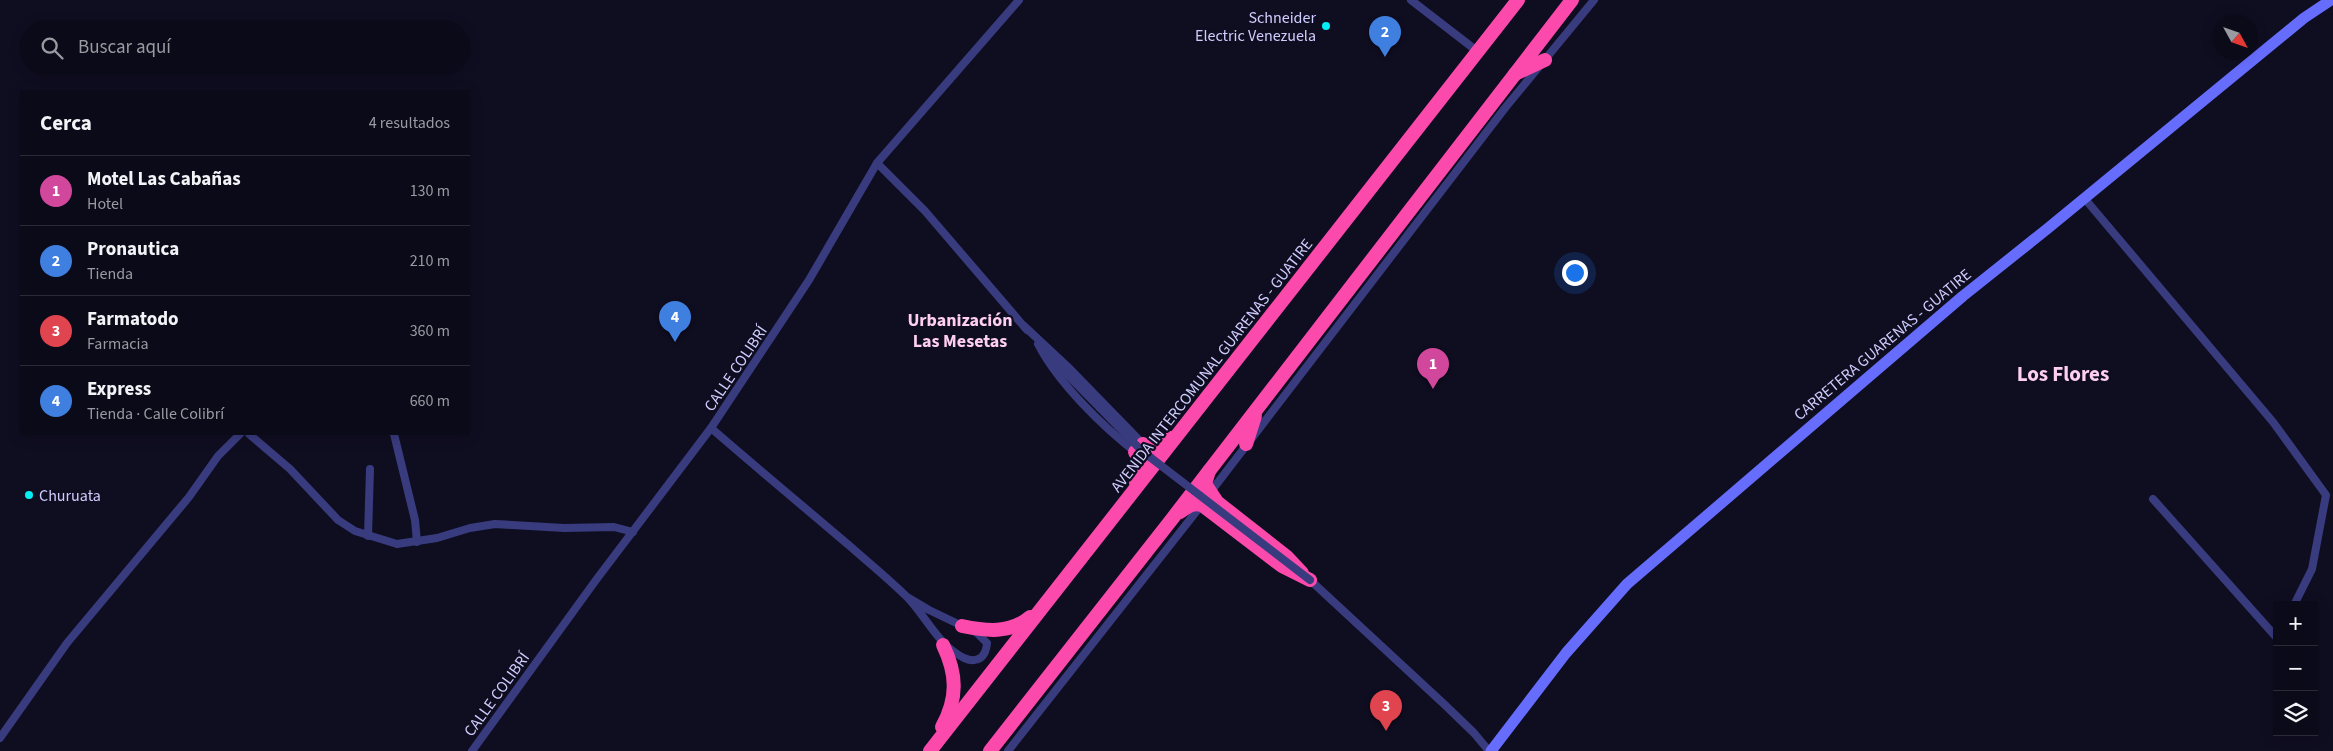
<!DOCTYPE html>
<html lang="es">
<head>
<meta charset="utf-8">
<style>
	:root { --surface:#0b0a18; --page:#141321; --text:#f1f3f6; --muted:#9a9aa2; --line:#2b2b37; --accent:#b45309 }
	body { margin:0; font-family:"Source Sans 3",sans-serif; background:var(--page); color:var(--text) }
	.controls { position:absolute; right:15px; bottom:15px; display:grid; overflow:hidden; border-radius:0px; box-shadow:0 2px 12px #0003 }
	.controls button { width:45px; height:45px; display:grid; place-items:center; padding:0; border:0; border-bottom:1px solid var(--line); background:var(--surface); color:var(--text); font:25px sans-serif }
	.compass { position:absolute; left:2213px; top:15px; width:45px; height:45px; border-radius:50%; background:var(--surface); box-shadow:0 2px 12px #0003; rotate:130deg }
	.you { position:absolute; left:1574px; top:272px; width:18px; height:18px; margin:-12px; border:4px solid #fff; border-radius:50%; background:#1a73e8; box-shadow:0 0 0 8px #1a73e833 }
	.badge { display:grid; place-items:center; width:32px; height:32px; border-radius:50%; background:var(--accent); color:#fff; font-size:16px; font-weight:700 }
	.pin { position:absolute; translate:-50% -41px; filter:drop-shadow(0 1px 2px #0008) }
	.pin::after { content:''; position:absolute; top:26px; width:18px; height:15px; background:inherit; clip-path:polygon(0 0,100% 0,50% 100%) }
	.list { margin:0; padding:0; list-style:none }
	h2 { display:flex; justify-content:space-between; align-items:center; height:65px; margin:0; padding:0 20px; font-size:21px }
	h2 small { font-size:16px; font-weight:400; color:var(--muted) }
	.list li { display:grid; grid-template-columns:32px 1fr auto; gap:15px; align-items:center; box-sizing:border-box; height:70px; padding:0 20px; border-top:1px solid var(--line) }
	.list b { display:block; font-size:19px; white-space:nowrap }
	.list p { margin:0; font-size:16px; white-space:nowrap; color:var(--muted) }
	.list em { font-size:16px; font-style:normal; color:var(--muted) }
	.icon { flex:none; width:28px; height:28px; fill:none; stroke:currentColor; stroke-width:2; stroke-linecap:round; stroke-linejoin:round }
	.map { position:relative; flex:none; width:2333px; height:751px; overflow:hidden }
	.search { position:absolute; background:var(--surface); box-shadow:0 2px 12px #0003; left:20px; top:20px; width:450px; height:55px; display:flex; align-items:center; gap:12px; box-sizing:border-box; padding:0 18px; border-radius:28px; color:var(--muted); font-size:19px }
	.panel { position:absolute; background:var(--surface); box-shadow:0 2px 12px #0003; left:20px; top:90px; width:450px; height:345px; border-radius:0px }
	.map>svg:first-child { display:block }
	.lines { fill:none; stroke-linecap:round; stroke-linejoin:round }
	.street { stroke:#393b7f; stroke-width:8 }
	.secondary { stroke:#666dfd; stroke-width:11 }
	.highway { stroke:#fc4aac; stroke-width:14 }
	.street-bridge { stroke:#393b7f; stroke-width:8 }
	.poi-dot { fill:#03eef4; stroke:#0f0d20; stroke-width:2 }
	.labels { text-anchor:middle; stroke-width:4.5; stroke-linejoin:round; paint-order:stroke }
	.poi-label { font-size:16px; fill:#cfcdfe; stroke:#0f0d20; text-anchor:end }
	.street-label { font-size:16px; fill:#cfcdfe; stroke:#0f0d20 }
	.neighbourhood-label { font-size:18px; font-weight:bold; fill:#fecff1; stroke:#0f0d20 }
	.district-label { font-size:21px; font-weight:bold; fill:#fecff1; stroke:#0f0d20 }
</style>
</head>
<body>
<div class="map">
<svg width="2333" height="751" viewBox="0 0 2333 751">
	<rect width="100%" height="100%" fill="#0f0d20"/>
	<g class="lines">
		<g class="street">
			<polyline points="1411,0 1477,51"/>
			<polyline points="877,163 925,211 1027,330"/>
			<polyline points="2085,199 2273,422 2326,495 2312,569 2294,605"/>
			<polyline points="1024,326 1070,369 1145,446"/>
			<path d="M1038,344C1058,383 1103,427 1138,454"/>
			<polyline points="1049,356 1100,408"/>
			<path d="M711,428C757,468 804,507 851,547C870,564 890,580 908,598C927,618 938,645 964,658C978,664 986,657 987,643L977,633L929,610L907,597"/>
			<polyline points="249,434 290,469 338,520 355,531 397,544 437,538 470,528 495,524 564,528 614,527 633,532"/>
			<polyline points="394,434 415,520 417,542"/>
			<polyline points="1209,494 1505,108 1594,0"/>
			<polyline points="2153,499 2277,638"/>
			<polyline points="368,536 370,469"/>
			<polyline points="1310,580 1445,705 1474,733 1489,751"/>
			<polyline points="0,738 67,643 189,497 218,456 240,434"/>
			<polyline points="472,751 596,580 711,428 809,280 877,163 1019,0"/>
			<polyline points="1008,751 1203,503"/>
		</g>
		<polyline class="secondary" points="1491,751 1566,653 1627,584 1963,296 2047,229 2304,18 2331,0"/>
		<g class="highway">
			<polyline points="1515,74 1545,60"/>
			<path d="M1143,444C1155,450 1162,448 1171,438"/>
			<polyline points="1246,444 1255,416"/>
			<polyline points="1135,452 1143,465 1136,483"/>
			<polyline points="1209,471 1205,484 1217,502 1287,557 1302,573"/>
			<path d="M1180,512C1187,507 1193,502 1202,505L1282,566L1310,580"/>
			<path d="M962,626C986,631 1010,634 1030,617"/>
			<path d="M942,727C958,698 957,674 943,645"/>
			<polyline points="930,751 1518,0"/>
			<polyline points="990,751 1172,519 1572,0"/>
		</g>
		<polyline class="street-bridge" points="1100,408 1142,451 1310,580"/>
	</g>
	<g class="poi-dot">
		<circle cx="1326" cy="26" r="5"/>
		<circle cx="29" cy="495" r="5"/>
	</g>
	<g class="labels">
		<g class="poi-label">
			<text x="1316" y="23">Schneider<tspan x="1316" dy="18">Electric Venezuela</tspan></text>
			<text x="39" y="501" text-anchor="start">Churuata</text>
		</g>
		<g class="street-label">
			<text transform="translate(1882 344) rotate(-40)" y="6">CARRETERA GUARENAS - GUATIRE</text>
			<text transform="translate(1211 365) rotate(-52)" y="6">AVENIDA INTERCOMUNAL GUARENAS - GUATIRE</text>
			<text transform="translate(735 368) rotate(-56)" y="6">CALLE COLIBRÍ</text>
			<text transform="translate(496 694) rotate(-54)" y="6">CALLE COLIBRÍ</text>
		</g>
		<g class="neighbourhood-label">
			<text x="960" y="326">Urbanización<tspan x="960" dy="21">Las Mesetas</tspan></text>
		</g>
		<g class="district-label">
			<text x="2063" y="381">Los Flores</text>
		</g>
	</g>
</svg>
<div class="controls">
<button>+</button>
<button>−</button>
<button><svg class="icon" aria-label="layers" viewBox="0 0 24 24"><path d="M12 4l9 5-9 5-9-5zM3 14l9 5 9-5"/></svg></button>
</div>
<svg class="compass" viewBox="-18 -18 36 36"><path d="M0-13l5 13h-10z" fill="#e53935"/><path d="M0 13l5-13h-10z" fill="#9a9aa2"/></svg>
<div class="you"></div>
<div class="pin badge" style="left:1433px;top:389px;background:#d1479c">1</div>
<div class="pin badge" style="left:1385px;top:57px;background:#3f7fe0">2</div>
<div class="pin badge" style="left:1386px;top:731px;background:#e0444e">3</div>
<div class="pin badge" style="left:675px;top:342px;background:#3f7fe0">4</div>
<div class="search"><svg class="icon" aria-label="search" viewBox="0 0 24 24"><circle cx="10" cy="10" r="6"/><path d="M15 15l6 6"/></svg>Buscar aquí</div>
<section class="panel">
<h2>Cerca<small>4 resultados</small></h2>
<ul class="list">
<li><span class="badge" style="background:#d1479c">1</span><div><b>Motel Las Cabañas</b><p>Hotel</p></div><em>130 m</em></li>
<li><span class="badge" style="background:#3f7fe0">2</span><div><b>Pronautica</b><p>Tienda</p></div><em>210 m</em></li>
<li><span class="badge" style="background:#e0444e">3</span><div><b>Farmatodo</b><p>Farmacia</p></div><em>360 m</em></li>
<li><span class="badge" style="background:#3f7fe0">4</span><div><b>Express</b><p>Tienda · Calle Colibrí</p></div><em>660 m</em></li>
</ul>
</section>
</div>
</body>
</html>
